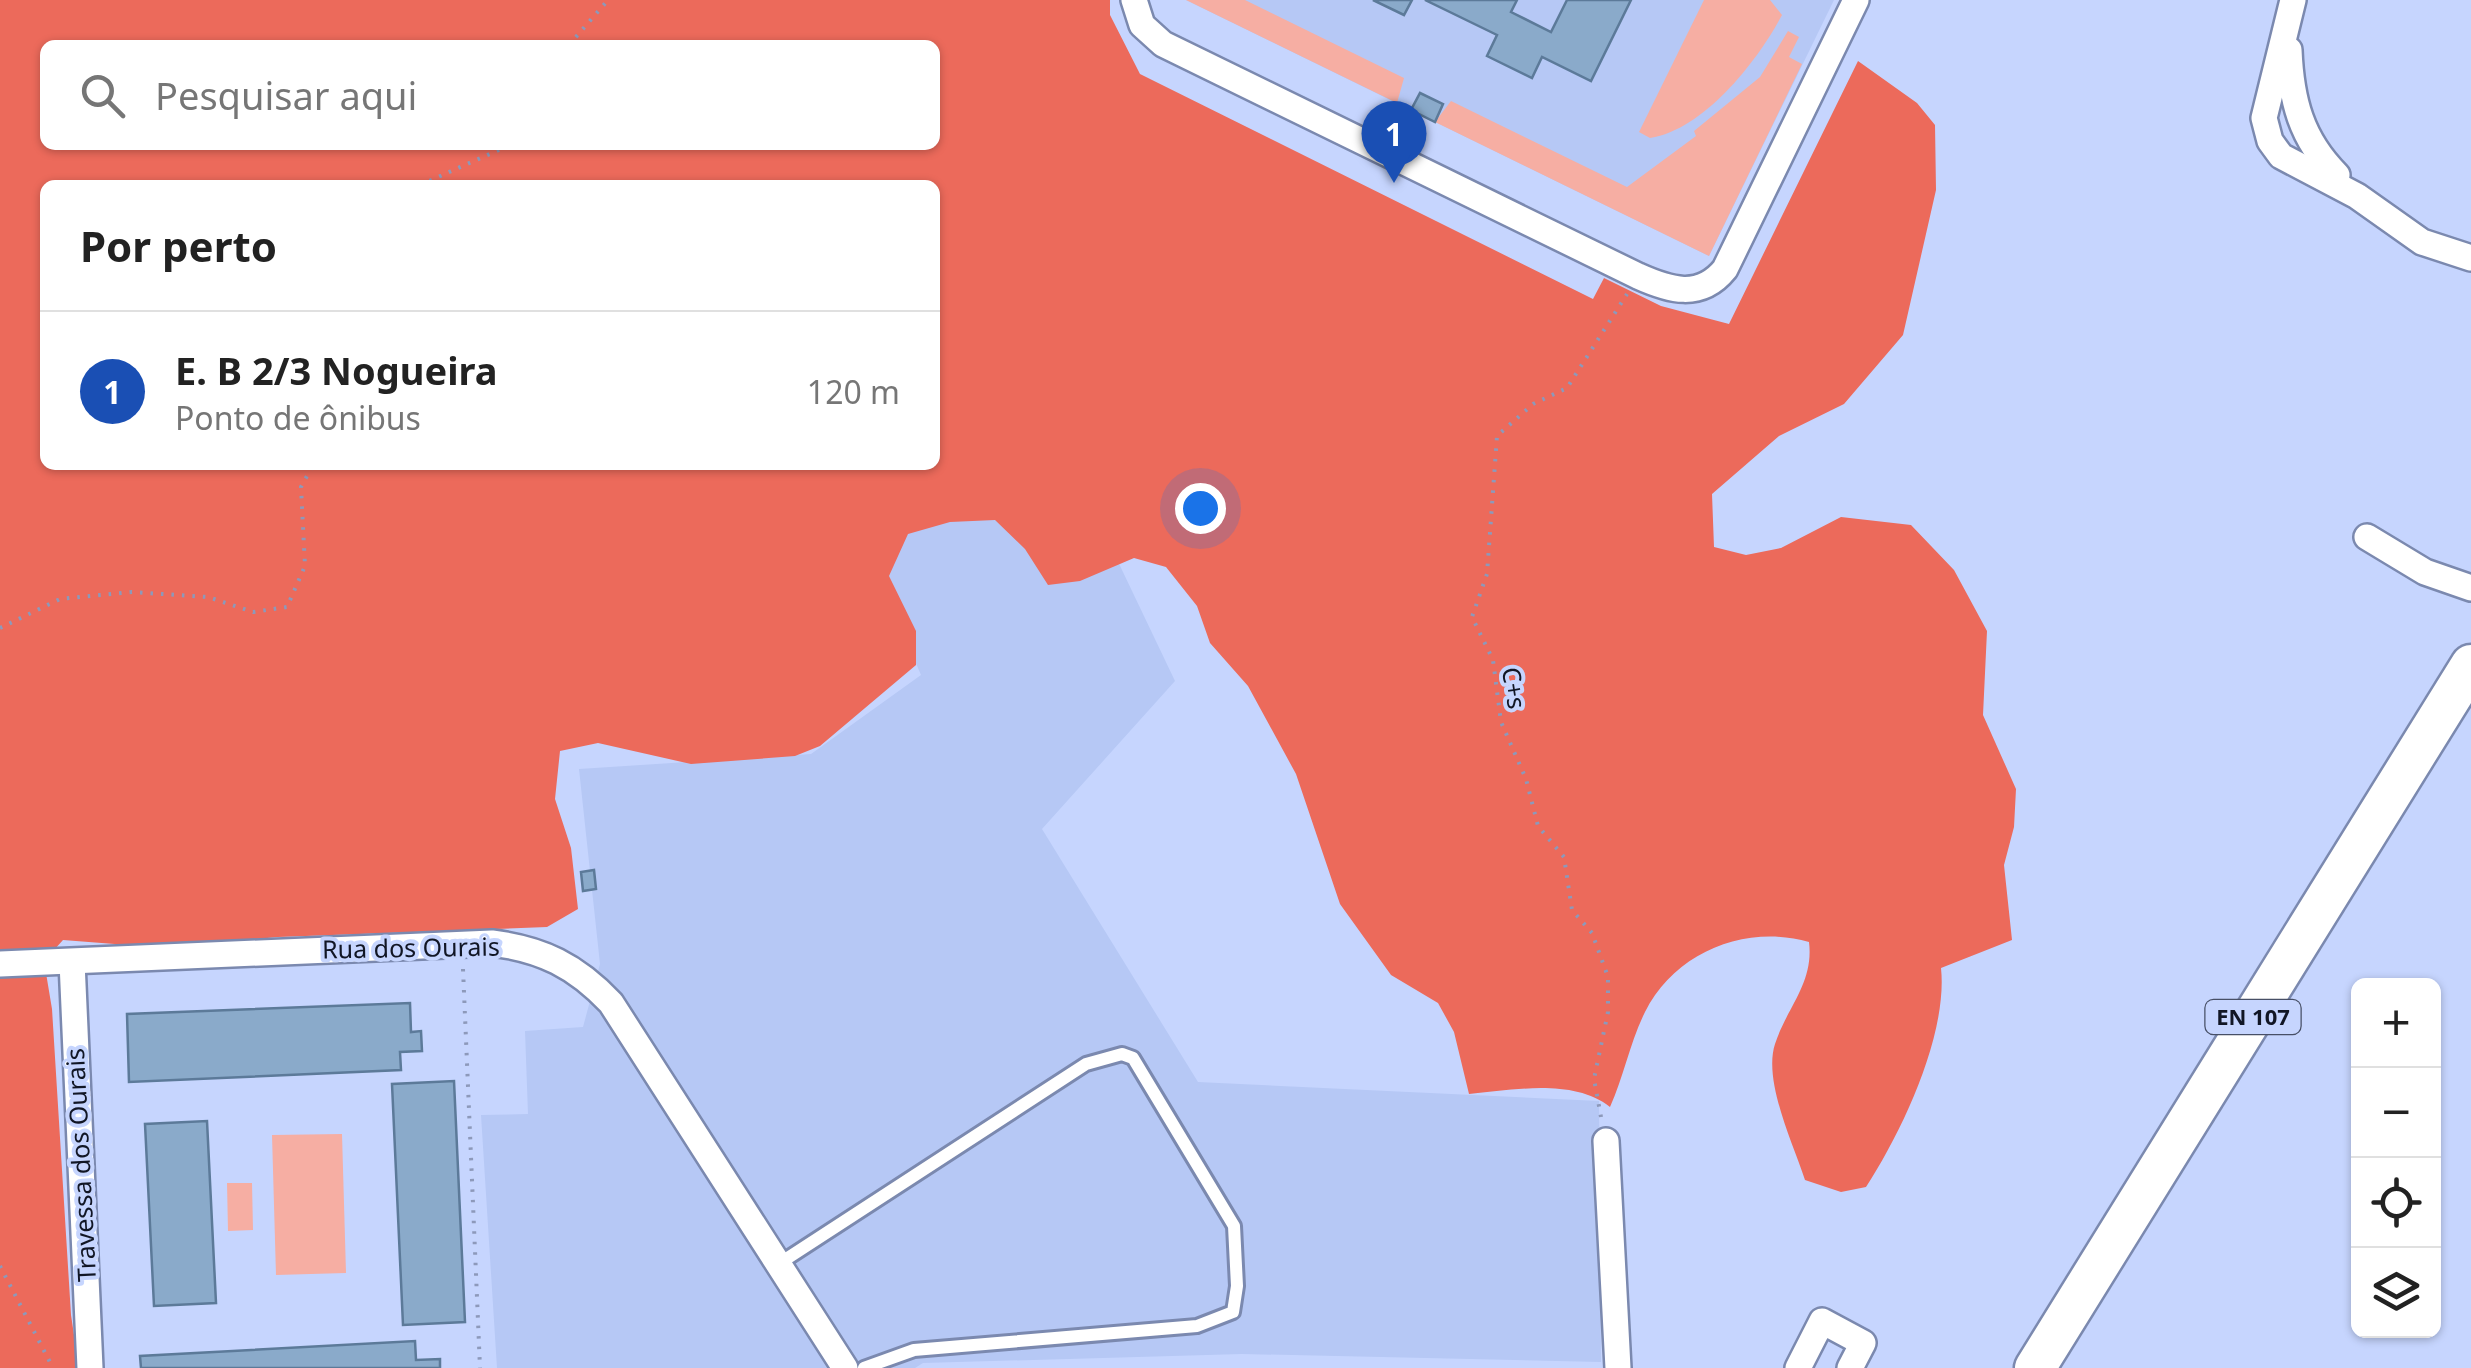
<!DOCTYPE html>
<html lang="pt">
<head>
<meta charset="utf-8">
<style>
	:root { --surface:#fff; --page:#f2f2f2; --text:#222; --muted:#767676; --line:#e0e0e0; --accent:#1a73e8 }
	body { margin:0; font-family:"Noto Sans",sans-serif; background:var(--page); color:var(--text) }
	.controls { position:absolute; right:30px; bottom:30px; display:grid; overflow:hidden; border-radius:15px; box-shadow:0 2px 8px #0004 }
	.controls button { width:90px; height:90px; display:grid; place-items:center; padding:0; border:0; border-bottom:2px solid var(--line); background:var(--surface); color:var(--text); font:50px sans-serif }
	.you { position:absolute; left:1200px; top:508px; width:35px; height:35px; margin:-25px; border:8px solid #fff; border-radius:50%; background:#1a73e8; box-shadow:0 0 0 15px #1a73e833 }
	.badge { display:grid; place-items:center; width:65px; height:65px; border-radius:50%; background:var(--accent); color:#fff; font-size:32px; font-weight:700 }
	.pin { position:absolute; translate:-50% -82px; filter:drop-shadow(0 2px 5px #0008) }
	.pin::after { content:''; position:absolute; top:52px; width:35px; height:30px; background:inherit; clip-path:polygon(0 0,100% 0,50% 100%) }
	.list { margin:0; padding:0; list-style:none }
	h2 { display:flex; justify-content:space-between; align-items:center; height:130px; margin:0; padding:0 40px; font-size:42px }
	h2 small { font-size:32px; font-weight:400; color:var(--muted) }
	.list li { display:grid; grid-template-columns:65px 1fr auto; gap:30px; align-items:center; box-sizing:border-box; height:160px; padding:0 40px; border-top:2px solid var(--line) }
	.list b { display:block; font-size:38px; white-space:nowrap }
	.list p { margin:0; font-size:32px; white-space:nowrap; color:var(--muted) }
	.list em { font-size:32px; font-style:normal; color:var(--muted) }
	.icon { flex:none; width:55px; height:55px; fill:none; stroke:currentColor; stroke-width:2; stroke-linecap:round; stroke-linejoin:round }
	.map { position:relative; flex:none; width:2471px; height:1368px; overflow:hidden }
	.search { position:absolute; background:var(--surface); box-shadow:0 2px 8px #0004; left:40px; top:40px; width:900px; height:110px; display:flex; align-items:center; gap:25px; box-sizing:border-box; padding:0 35px; border-radius:15px; color:var(--muted); font-size:38px }
	.panel { position:absolute; background:var(--surface); box-shadow:0 2px 8px #0004; left:40px; top:180px; width:900px; height:290px; border-radius:15px }
	.map>svg:first-child { display:block }
	.built { fill:#b6c8f5 }
	.green { fill:#f6aea3 }
	.forest { fill:#ec6a5b; fill-rule:evenodd }
	.building { fill:#8aaaca; stroke:#5c7a99; stroke-width:2.5 }
	.lines { fill:none; stroke-linecap:round; stroke-linejoin:round }
	.service-casing { stroke:#7b89af; stroke-width:18 }
	.minor-casing { stroke:#7b89af; stroke-width:30 }
	.primary-casing { stroke:#7b89af; stroke-width:45 }
	.path { stroke:#8d99ba; stroke-width:4; stroke-dasharray:2.5 8; stroke-linecap:butt }
	.service { stroke:#fff; stroke-width:12 }
	.minor { stroke:#fff; stroke-width:25 }
	.primary { stroke:#fff; stroke-width:40 }
	.labels { text-anchor:middle; stroke-width:8; stroke-linejoin:round; paint-order:stroke }
	.shield { fill:#c6d5fe; stroke:#474f66; stroke-width:2.5 }
	.shield-label { font-size:22px; font-weight:bold; fill:#111625 }
	.street-label { font-size:25px; fill:#111625; stroke:#c6d5fe }
</style>
</head>
<body>
<div class="map">
<svg width="2471" height="1368" viewBox="0 0 2471 1368">
	<rect width="100%" height="100%" fill="#c6d5fe"/>
	<g class="built">
		<polygon points="1186,0 1834,0 1709,256"/>
		<polygon points="1059,438 1175,681 1042,829 1198,1082 1599,1101 1601,1362 1242,1354 923,1363 915,1368 497,1368 481,1115 528,1114 525,1031 583,1027 600,964 579,769 811,754 921,675 861,534"/>
	</g>
	<g class="green">
		<polygon points="1186,0 1245,0 1404,78 1397,103"/>
		<path d="M1704,0H1770L1782,15C1758,60 1705,129 1650,138L1639,132Z"/>
		<polygon points="1788,31 1799,37 1789,57 1802,64 1709,256 1435,122 1451,101 1627,187 1696,136 1694,131 1760,77"/>
		<polygon points="342,1134 346,1273 276,1275 272,1135"/>
		<polygon points="227,1183 252,1183 253,1230 228,1231"/>
	</g>
	<path class="forest" d="M0,0H1110V15L1140,74L1593,299L1604,278L1661,306L1729,324L1858,61L1917,103L1935,125L1936,190L1903,335L1844,404L1779,436L1712,494L1714,547L1746,555L1781,548L1841,517L1911,525L1954,570L1987,631L1983,715L2016,789L2014,827L2004,865L2012,940L1941,968C1948,1034 1902,1132 1866,1187L1841,1192L1805,1180C1793,1143 1763,1081 1775,1044C1787,1007 1814,983 1809,942C1746,924 1675,952 1645,1012C1630,1042 1624,1076 1610,1107C1573,1078 1513,1090 1469,1094L1454,1032L1438,1003L1391,975L1340,904L1296,774L1248,686L1210,643L1197,606L1166,567L1134,558L1080,581L1048,585L1025,549L995,520L950,522L908,534L889,576L916,631V665L820,746L795,756L691,764L598,743L560,751L555,799L571,848L578,909L547,927L278,937L166,948L63,940L44,961L52,1009L71,1315L79,1368H0ZM45,45H935V145H45ZM45,185H935V465H45Z"/>
	<g class="building">
		<polygon points="1373,0 1412,0 1404,15"/>
		<polygon points="1425,0 1517,0 1511,12 1551,32 1567,0 1631,0 1591,81 1542,57 1532,78 1487,56 1497,35"/>
		<polygon points="1420,93 1443,104 1435,122 1411,110"/>
		<polygon points="594,870 596,889 583,891 581,872"/>
		<polygon points="410,1003 411,1032 421,1031 422,1051 400,1052 401,1070 129,1082 127,1014"/>
		<polygon points="454,1081 465,1322 403,1325 392,1084"/>
		<polygon points="207,1121 216,1303 154,1306 145,1124"/>
		<polygon points="415,1341 416,1360 440,1359 440,1368 141,1368 140,1356"/>
	</g>
	<g class="lines">
		<defs>
			<polyline id="service" points="780,1263 1086,1064 1122,1054 1133,1058 1234,1226 1237,1286 1233,1312 1197,1326 914,1350 864,1368"/>
			<g id="minor">
				<path d="M1134,0L1142,25L1163,44L1638,276C1669,290 1700,300 1725,269L1856,0"/>
				<polyline points="2293,0 2264,118 2270,141 2281,156 2357,196 2422,242 2471,258"/>
				<path d="M2289,50C2291,100 2301,139 2337,175"/>
				<polyline points="2367,537 2425,572 2471,588"/>
				<polyline points="72,962 90,1368"/>
				<path d="M0,964L492,943C542,949 576,966 611,1003L845,1368"/>
				<polyline points="1606,1141 1618,1368"/>
				<polyline points="1798,1368 1822,1321 1863,1343 1850,1368"/>
			</g>
			<polyline id="primary" points="2035,1368 2471,665"/>
		</defs>
		<use href="#service" class="service-casing"/>
		<use href="#minor" class="minor-casing"/>
		<use href="#primary" class="primary-casing"/>
		<g class="path">
			<polyline points="569,45 608,0"/>
			<polyline points="420,185 510,145"/>
			<polyline points="0,628 60,599 132,592 208,597 253,612 287,607 305,566 301,487 313,465"/>
			<polyline points="463,969 480,1368"/>
			<polyline points="1601,1117 1594,1079 1608,1012 1608,977 1592,933 1572,910 1564,857 1538,826 1526,779 1501,722 1493,660 1472,617 1487,574 1497,436 1533,404 1567,388 1627,294"/>
			<polyline points="0,1266 53,1368"/>
		</g>
		<use href="#service" class="service"/>
		<use href="#minor" class="minor"/>
		<use href="#primary" class="primary"/>
	</g>
	<g class="labels">
		<rect class="shield" x="2205.5" y="1000" width="95" height="34" rx="8"/>
		<g class="shield-label">
			<text x="2253" y="1025">EN 107</text>
		</g>
		<g class="street-label">
			<text transform="translate(1514 688) rotate(81)" y="9">C+s</text>
			<text transform="translate(411 948) rotate(-1)" y="9">Rua dos Ourais</text>
			<text transform="translate(81 1165) rotate(-93)" y="9">Travessa dos Ourais</text>
		</g>
	</g>
</svg>
<div class="controls">
<button>+</button>
<button>−</button>
<button><svg class="icon" aria-label="locate" viewBox="0 0 24 24"><circle cx="12" cy="12" r="6"/><path d="M12 2v4M12 18v4M2 12h4M18 12h4"/></svg></button>
<button><svg class="icon" aria-label="layers" viewBox="0 0 24 24"><path d="M12 4l9 5-9 5-9-5zM3 14l9 5 9-5"/></svg></button>
</div>
<div class="you"></div>
<div class="pin badge" style="left:1394px;top:183px;background:#1a4fb4">1</div>
<div class="search"><svg class="icon" aria-label="search" viewBox="0 0 24 24"><circle cx="10" cy="10" r="6"/><path d="M15 15l6 6"/></svg>Pesquisar aqui</div>
<section class="panel">
<h2>Por perto<small></small></h2>
<ul class="list">
<li><span class="badge" style="background:#1a4fb4">1</span><div><b>E. B 2/3 Nogueira</b><p>Ponto de ônibus</p></div><em>120 m</em></li>
</ul>
</section>
</div>
</body>
</html>
